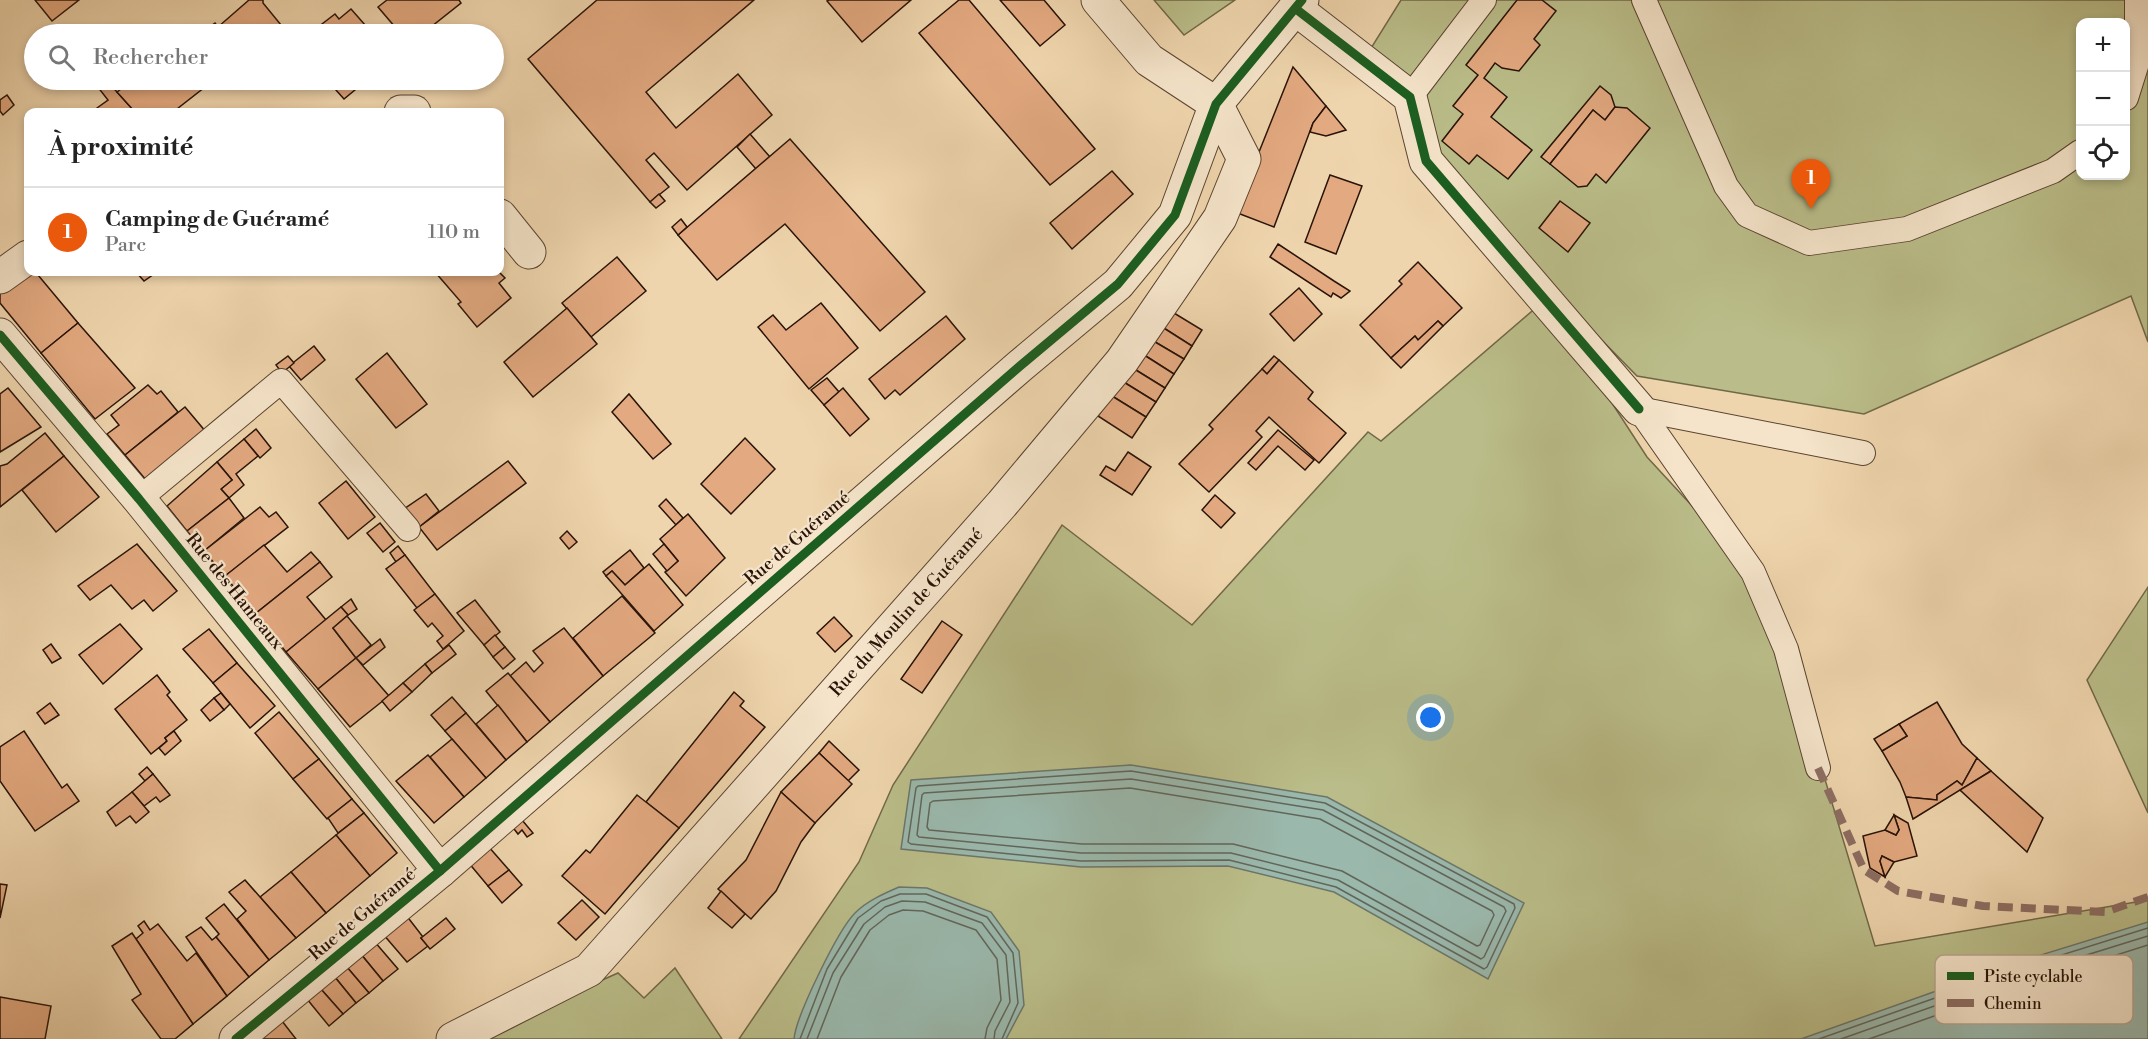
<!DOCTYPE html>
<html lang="fr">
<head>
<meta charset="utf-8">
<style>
	:root { --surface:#fff; --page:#f2f2f2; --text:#222; --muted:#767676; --line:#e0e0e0; --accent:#ea580c }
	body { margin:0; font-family:"Libre Bodoni",serif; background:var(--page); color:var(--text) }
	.controls { position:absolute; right:18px; top:18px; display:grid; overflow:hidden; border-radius:12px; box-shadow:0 3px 9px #0003 }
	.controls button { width:54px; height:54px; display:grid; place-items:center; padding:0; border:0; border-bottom:2px solid var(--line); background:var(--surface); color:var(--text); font:30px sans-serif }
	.you { position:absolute; left:1431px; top:718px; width:21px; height:21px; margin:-15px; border:4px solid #fff; border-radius:50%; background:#1a73e8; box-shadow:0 0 0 9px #1a73e833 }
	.badge { display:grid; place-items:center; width:39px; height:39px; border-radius:50%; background:var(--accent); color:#fff; font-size:20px; font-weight:700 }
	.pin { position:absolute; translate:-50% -50px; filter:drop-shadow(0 2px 3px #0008) }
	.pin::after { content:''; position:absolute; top:32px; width:21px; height:18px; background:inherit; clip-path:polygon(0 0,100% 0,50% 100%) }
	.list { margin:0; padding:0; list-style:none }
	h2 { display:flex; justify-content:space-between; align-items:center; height:78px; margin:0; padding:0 24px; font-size:26px }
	h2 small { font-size:20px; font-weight:400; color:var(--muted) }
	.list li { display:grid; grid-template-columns:39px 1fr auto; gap:18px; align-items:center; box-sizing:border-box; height:90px; padding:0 24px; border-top:2px solid var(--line) }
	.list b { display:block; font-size:22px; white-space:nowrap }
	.list p { margin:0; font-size:20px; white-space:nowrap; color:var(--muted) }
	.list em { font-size:20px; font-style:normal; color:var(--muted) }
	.icon { flex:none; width:33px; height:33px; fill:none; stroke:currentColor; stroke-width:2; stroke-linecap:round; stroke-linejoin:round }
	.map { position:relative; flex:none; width:2148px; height:1039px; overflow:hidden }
	.search { position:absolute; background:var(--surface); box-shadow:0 3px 9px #0003; left:24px; top:24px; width:480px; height:66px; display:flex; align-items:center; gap:15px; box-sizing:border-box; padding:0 21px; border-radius:33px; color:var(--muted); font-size:22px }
	.panel { position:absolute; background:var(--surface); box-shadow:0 3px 9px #0003; left:24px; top:108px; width:480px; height:168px; border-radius:12px }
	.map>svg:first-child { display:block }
	.green { fill:#babd89; stroke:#716848; stroke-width:1.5; fill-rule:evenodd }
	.water { fill:#9ab8ac; stroke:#6c766a; stroke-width:1.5 }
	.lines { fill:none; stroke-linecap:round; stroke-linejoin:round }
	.shore { stroke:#61665a; stroke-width:1.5 }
	.building { fill:#e3a980; stroke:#281308; stroke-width:1.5 }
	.lane-casing { stroke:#5a4431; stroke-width:26 }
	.street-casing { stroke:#5a4431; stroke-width:35 }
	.lane { stroke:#f5e4ca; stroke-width:24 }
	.street { stroke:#f5e4ca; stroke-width:33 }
	.quiet { stroke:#8d6e63; stroke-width:8; stroke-dasharray:15 8; stroke-linecap:butt }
	.cycleway-casing { stroke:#f5e4ca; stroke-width:13 }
	.cycleway { stroke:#1b5e20; stroke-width:9 }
	.labels { text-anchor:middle; stroke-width:4.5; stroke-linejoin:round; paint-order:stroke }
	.street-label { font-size:18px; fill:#281308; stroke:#f5e4ca }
	.key { fill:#f5e4ca; stroke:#b8a590; stroke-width:1.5 }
	.key-label { font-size:16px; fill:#281308 }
</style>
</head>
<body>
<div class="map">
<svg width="2148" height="1039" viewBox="0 0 2148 1039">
	<rect width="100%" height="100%" fill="#efd5ad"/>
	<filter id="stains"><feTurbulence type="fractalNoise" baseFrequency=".00333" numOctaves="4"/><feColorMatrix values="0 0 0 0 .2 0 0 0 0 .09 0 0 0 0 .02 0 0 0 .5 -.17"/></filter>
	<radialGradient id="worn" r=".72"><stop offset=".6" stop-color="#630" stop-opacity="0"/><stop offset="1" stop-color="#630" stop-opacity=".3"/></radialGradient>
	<g class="green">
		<polygon points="1154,0 1235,0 1184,35"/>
		<path d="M1401,0H2148V342L2131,296L1864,414L1637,376L1426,161L1410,97L1363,61ZM2080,22H2126V176H2080Z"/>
		<polygon points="1545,300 1647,457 1753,572 1787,653 1875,946 2148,900 2148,1039 739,1039 859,862 893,785 1062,525 1192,625 1368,432 1381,441"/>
		<polygon points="2148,587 2148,813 2087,680"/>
		<polygon points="675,968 722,1039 470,1039 618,973 644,998"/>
	</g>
	<g class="water">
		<polygon points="1131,765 1327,797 1524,903 1488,979 1334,892 1228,866 1081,867 901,849 911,780"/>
		<path d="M899,887L927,888L991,912L1019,951L1024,1005L1006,1039H794C796,1016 838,930 855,913C867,901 883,894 899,887Z"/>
		<polygon points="2148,922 2148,1039 1801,1039 2018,962"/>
	</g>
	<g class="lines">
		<g class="shore">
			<polygon points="1131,771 1325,803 1514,904 1515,908 1487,967 1484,969 1336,887 1229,860 1081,861 911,844 908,842 916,788 918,786"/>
			<polygon points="1131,779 1323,810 1504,907 1506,911 1484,957 1481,959 1338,880 1231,853 1081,853 919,837 917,835 922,795 924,793"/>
			<polygon points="1130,788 1320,819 1492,911 1494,915 1480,945 1477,946 1342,871 1233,844 1082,844 929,830 927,827 930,803 933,801"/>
			<polyline points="800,1039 827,969 858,918 881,901 900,894 926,894 987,917 1013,953 1018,1003 1002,1039"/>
			<polyline points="807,1039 833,973 864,924 885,907 902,901 925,902 982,923 1006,955 1010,1002 995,1031 994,1039"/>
			<polyline points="817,1039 841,977 870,930 889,915 903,910 923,911 976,930 997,959 1001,1000 987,1028 985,1039"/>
			<polyline points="1819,1039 2020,968 2148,928"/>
			<polyline points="1841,1039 2022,975 2148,936"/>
			<polyline points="1869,1039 2025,984 2148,945"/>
		</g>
	</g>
	<g class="building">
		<polygon points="35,0 79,0 52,21"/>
		<polygon points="249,0 263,0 263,3 286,31 281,34 200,34 215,23 218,27"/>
		<polygon points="387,0 459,0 461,3 422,34 401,34 378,7"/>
		<polygon points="597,0 754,0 646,92 676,128 738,74 772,115 687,190 654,153 646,160 669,187 650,202 528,59"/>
		<polygon points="829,0 911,0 862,42 827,1"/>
		<polygon points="959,0 969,0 1095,149 1050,185 919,33"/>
		<polygon points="1000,0 1044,0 1065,25 1040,46"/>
		<polygon points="1517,0 1542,0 1556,11 1534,39 1540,45 1519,71 1502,68 1495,63 1484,78 1507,97 1491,117 1532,150 1508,179 1477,155 1469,164 1442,141 1463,114 1453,106 1478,75 1466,65"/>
		<polygon points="351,9 373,34 309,34 335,14 339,19"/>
		<polygon points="1293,67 1326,106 1313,123 1274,227 1235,212"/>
		<polygon points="106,80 117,92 135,112 98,112 97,108 108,100 97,86"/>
		<polygon points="133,80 214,80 173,112 135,112 117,92"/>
		<polygon points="327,80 367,80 344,99"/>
		<polygon points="1600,86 1611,95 1615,107 1605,120 1593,110 1550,164 1541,157"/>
		<polygon points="7,95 14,105 3,115 0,111 0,100"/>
		<polygon points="1326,106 1346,130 1326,136 1310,132 1313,123"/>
		<polygon points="1615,107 1627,108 1650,128 1606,183 1596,174 1587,186 1578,187 1550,164 1593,110 1605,120"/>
		<polygon points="750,134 770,157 756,169 737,147"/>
		<polygon points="790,139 925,292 880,331 785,224 717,280 678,235"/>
		<polygon points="1112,171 1133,194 1072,249 1050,223"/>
		<polygon points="1330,175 1362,186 1336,254 1305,242"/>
		<polygon points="659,194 665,201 656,208 650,202"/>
		<polygon points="1560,201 1590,223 1568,252 1539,228"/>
		<polygon points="681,219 687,227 678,235 672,227"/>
		<polygon points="1278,244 1334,281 1350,291 1341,298 1333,293 1331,297 1270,257"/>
		<polygon points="617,257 646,291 591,337 562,303"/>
		<polygon points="1418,262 1462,308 1443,326 1438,321 1418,340 1415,336 1391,358 1360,325 1402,284 1399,281"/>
		<polygon points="28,271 34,272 38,275 78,323 41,353 0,303 0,294"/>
		<polygon points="136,272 157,272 144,281"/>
		<polygon points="435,272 499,272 505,278 499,283 511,298 477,327 458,304 461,302"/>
		<polygon points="1299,288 1322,314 1294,341 1270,314"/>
		<polygon points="821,303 858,348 809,389 758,327 773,315 786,330"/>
		<polygon points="567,308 597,344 533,397 504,362"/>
		<polygon points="1169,310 1202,330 1192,346 1159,325"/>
		<polygon points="946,316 965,339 900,395 895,390 885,399 869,379"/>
		<polygon points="1438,321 1443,326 1401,368 1391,358 1415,336 1418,340"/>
		<polygon points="78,323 135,388 95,419 41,353"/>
		<polygon points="1159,325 1192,346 1184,359 1150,339"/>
		<polygon points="1150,339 1184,359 1174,374 1141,353"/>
		<polygon points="314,346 325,360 301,380 289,366"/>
		<polygon points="387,353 427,404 396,428 356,379"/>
		<polygon points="1141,353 1174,374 1165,388 1131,367"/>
		<polygon points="288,356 294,363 282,373 276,365"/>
		<polygon points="1274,356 1279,360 1267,374 1262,369"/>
		<polygon points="1279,360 1313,392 1308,399 1346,433 1319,463 1269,417 1256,431 1262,437 1209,492 1179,464 1213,429 1209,425 1262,369 1267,374"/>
		<polygon points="1131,367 1165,388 1156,402 1122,381"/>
		<polygon points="827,378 839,392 824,405 811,390"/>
		<polygon points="1122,381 1156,402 1146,417 1112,396"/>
		<polygon points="148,385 157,394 161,391 178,412 125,455 107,434 119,425 111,415"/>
		<polygon points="8,388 41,427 0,452 0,394"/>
		<polygon points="843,388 869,419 850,436 824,405"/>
		<polygon points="629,394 671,444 653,459 612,412"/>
		<polygon points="1112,396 1146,417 1132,438 1098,416"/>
		<polygon points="185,407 206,432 146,480 125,455"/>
		<polygon points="256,429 271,448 260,458 244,439"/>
		<polygon points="1278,430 1314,460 1305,470 1278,446 1256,470 1248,463"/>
		<polygon points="45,433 64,456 0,507 0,466 7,464"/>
		<polygon points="745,438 775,469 731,514 701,484"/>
		<polygon points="244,439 258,456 236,474 244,485 229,498 221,489 232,480 217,462"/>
		<polygon points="1128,452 1151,467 1132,495 1100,475 1106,466 1115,471"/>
		<polygon points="64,456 99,497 56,532 22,490"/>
		<polygon points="508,461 526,483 437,550 419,527"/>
		<polygon points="217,462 232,480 221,489 229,498 187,531 167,506"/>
		<polygon points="346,481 375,517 348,539 319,503"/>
		<polygon points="426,494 439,511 419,527 404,509"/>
		<polygon points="1215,495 1235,513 1221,528 1202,510"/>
		<polygon points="229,498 244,518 204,551 187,531"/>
		<polygon points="666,499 683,518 676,525 659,506"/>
		<polygon points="260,507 269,517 276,512 288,527 225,576 204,551"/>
		<polygon points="688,514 725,558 686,596 665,572 678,561 660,539"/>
		<polygon points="380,523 395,542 383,552 367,533"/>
		<polygon points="567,531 577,542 569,549 560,538"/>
		<polygon points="137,544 177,591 153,611 144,600 132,609 111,585 90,600 78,586"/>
		<polygon points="664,544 678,561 667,571 653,554"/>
		<polygon points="264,545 287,572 311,552 320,562 255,614 225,576"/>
		<polygon points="398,546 405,555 396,562 390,553"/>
		<polygon points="630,550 644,568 625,585 612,571 606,576 603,572"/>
		<polygon points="405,555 435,594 417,608 386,569"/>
		<polygon points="320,562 332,577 307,597 326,620 286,652 255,614"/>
		<polygon points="649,564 683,605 654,631 606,576 612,571 625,585"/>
		<polygon points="435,594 464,631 443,649 437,641 443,636 432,623 428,627 414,610"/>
		<polygon points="622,596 655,633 603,676 573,638"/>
		<polygon points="351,599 357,609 348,615 341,607"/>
		<polygon points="475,600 500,632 484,645 457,613"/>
		<polygon points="341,607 348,615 333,628 356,658 318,689 286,652"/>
		<polygon points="347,616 371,645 356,658 333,628"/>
		<polygon points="834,617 852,636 835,652 817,633"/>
		<polygon points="942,621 962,635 922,693 901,679"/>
		<polygon points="120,624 142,649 103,684 79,655"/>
		<polygon points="564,628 603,676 550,722 510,676 526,662 534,672 543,663 533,651"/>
		<polygon points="209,629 237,663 213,683 183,649"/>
		<polygon points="495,635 505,647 493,657 484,645"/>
		<polygon points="380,639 385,647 363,665 356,658"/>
		<polygon points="51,644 61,658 52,663 43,650"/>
		<polygon points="449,645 456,654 432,673 425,664"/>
		<polygon points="505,647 515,659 503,669 493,657"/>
		<polygon points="356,658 389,696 350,727 318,689"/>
		<polygon points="237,663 275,706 250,728 213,683"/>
		<polygon points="425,664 432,673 412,692 403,683"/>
		<polygon points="508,673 550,722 527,742 486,691"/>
		<polygon points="157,675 170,692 167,695 187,720 165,738 167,741 151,754 115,709"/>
		<polygon points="403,683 412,692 390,711 382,701"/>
		<polygon points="734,692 744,701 740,706 765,727 679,828 646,802"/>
		<polygon points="221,693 230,704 224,710 214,698"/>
		<polygon points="452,697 466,713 445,731 431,715"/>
		<polygon points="214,698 224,710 210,721 201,710"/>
		<polygon points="1937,702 1962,744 1977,758 1962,785 1957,781 1937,795 1937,800 1906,797 1900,782 1882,751 1907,736 1899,724"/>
		<polygon points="50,703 59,715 45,724 37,713"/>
		<polygon points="498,705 527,742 506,760 476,724"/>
		<polygon points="279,712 319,759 293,779 255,733"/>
		<polygon points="466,713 506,760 486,778 445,731"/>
		<polygon points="1899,724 1907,736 1882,751 1874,739"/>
		<polygon points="24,731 62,788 67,784 79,801 35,831 0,781 0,747"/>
		<polygon points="174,731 181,741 165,755 159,748 167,741 165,738"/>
		<polygon points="452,739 486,778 464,797 430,757"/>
		<polygon points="829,741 859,770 848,781 819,753"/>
		<polygon points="819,753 852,784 815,823 781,792"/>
		<polygon points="428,755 464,797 434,823 396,781"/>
		<polygon points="1977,758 1991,771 1913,819 1906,797 1937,800 1937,795 1957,781 1962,785"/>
		<polygon points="319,759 352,799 327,819 293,779"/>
		<polygon points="147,767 153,774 145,781 139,774"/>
		<polygon points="1991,771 2043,818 2027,852 1960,790"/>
		<polygon points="153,774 170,795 160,802 156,797 144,806 132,792"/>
		<polygon points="132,792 149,812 136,823 130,816 116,826 107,812"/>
		<polygon points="781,792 815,823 801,842 776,891 751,919 718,889 746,860"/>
		<polygon points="637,795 679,828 605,914 562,876 586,850 590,853"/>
		<polygon points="352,799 364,813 338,833 328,818"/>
		<polygon points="364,813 397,853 370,876 336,835"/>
		<polygon points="1894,815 1908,823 1917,856 1894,862 1882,856 1880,861 1885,877 1870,868 1863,836 1885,830 1896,835 1899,830"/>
		<polygon points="1894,815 1899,830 1896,835 1885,830"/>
		<polygon points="522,820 533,833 527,837 522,830 518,834 511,825"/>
		<polygon points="336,835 370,876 326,913 291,872"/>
		<polygon points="488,846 509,870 488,886 468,862"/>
		<polygon points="1882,856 1894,862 1885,877 1880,861"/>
		<polygon points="509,870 522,885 502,903 488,886"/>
		<polygon points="291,872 326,913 296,938 260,897"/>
		<polygon points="245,880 296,938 269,960 237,919 246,911 229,892"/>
		<polygon points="0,884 7,885 0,918"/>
		<polygon points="721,891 745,914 732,928 708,908"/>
		<polygon points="582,900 599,917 576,940 558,923"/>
		<polygon points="224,904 269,960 249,977 216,937 219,934 206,918"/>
		<polygon points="406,915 423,937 421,938 428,946 407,962 383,934"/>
		<polygon points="446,918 455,929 430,949 421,938"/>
		<polygon points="144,921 150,930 158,924 187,961 196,953 227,996 193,1024 136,939 143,933 138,926"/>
		<polygon points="201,927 212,940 216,937 249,977 227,996 186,937"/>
		<polygon points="132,933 193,1024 175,1039 161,1039 132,1000 141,994 112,946"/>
		<polygon points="374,941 398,969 383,981 360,953"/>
		<polygon points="360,953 383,981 369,993 346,966"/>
		<polygon points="346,966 369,993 356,1003 334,976"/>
		<polygon points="334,976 356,1003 343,1014 320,988"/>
		<polygon points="320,988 343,1014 329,1026 307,999"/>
		<polygon points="0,997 51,1006 45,1039 0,1039"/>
		<polygon points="282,1021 296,1039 261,1039"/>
	</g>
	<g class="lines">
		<defs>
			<g id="lane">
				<polyline points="1644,0 1726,186 1747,215 1809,243 1907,229 2053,171 2080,152"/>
				<polyline points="1410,97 1484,0"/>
				<polyline points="2126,98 2137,63 2137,0"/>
				<polyline points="1639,409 1753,572 1786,649 1818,768"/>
				<polyline points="1639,409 1863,453"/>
				<polyline points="139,499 281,381 408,529"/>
			</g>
			<g id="street">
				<polyline points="1296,9 1410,97 1426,161 1639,409"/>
				<polyline points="401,112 414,112"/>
				<polyline points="500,216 529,252"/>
				<polyline points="0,277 28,257"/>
				<polyline points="0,335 139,499 440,871"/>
				<polyline points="236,1039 440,871 1020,366 1118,284 1175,215 1216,104 1302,0"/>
				<polyline points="453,1039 589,970 1002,504 1122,361 1220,218 1244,159 1216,104 1149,60 1098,0"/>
			</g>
		</defs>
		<use href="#lane" class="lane-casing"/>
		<use href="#street" class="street-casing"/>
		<use href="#lane" class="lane"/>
		<use href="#street" class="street"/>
		<polyline class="quiet" points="1818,768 1864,870 1898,891 1983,906 2105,912 2148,897"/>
		<defs>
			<g id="cycleway">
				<polyline points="1296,9 1410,97 1426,161 1639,409"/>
				<polyline points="0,335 139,499 440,871"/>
				<polyline points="236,1039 440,871 1020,366 1118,284 1175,215 1216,104 1302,0"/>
			</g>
		</defs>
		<use href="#cycleway" class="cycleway-casing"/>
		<use href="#cycleway" class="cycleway"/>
	</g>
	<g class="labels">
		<g class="street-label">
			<text transform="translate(797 538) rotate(-41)" y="6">Rue de Guéramé</text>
			<text transform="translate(235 591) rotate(51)" y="6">Rue des Hameaux</text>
			<text transform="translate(906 612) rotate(-48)" y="6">Rue du Moulin de Guéramé</text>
			<text transform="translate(362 914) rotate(-40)" y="6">Rue de Guéramé</text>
		</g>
	</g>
	<rect x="1935" y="955" width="198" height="69" rx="9" class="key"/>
	<rect x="1947" y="972" width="27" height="8" fill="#1b5e20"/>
	<rect x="1947" y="999" width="27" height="8" fill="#8d6e63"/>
	<g class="key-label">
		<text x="1984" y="982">Piste cyclable</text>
		<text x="1984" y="1009">Chemin</text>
	</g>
	<rect width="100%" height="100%" filter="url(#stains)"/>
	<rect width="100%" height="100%" fill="url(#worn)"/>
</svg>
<div class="controls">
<button>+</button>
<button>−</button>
<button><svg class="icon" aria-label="locate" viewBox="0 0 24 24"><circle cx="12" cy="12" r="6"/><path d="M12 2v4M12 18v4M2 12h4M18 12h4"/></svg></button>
</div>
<div class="you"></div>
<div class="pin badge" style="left:1811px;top:209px">1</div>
<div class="search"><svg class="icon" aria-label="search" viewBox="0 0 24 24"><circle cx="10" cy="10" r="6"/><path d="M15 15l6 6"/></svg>Rechercher</div>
<section class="panel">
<h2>À proximité<small></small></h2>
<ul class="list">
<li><span class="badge">1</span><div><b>Camping de Guéramé</b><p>Parc</p></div><em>110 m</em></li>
</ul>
</section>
</div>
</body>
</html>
